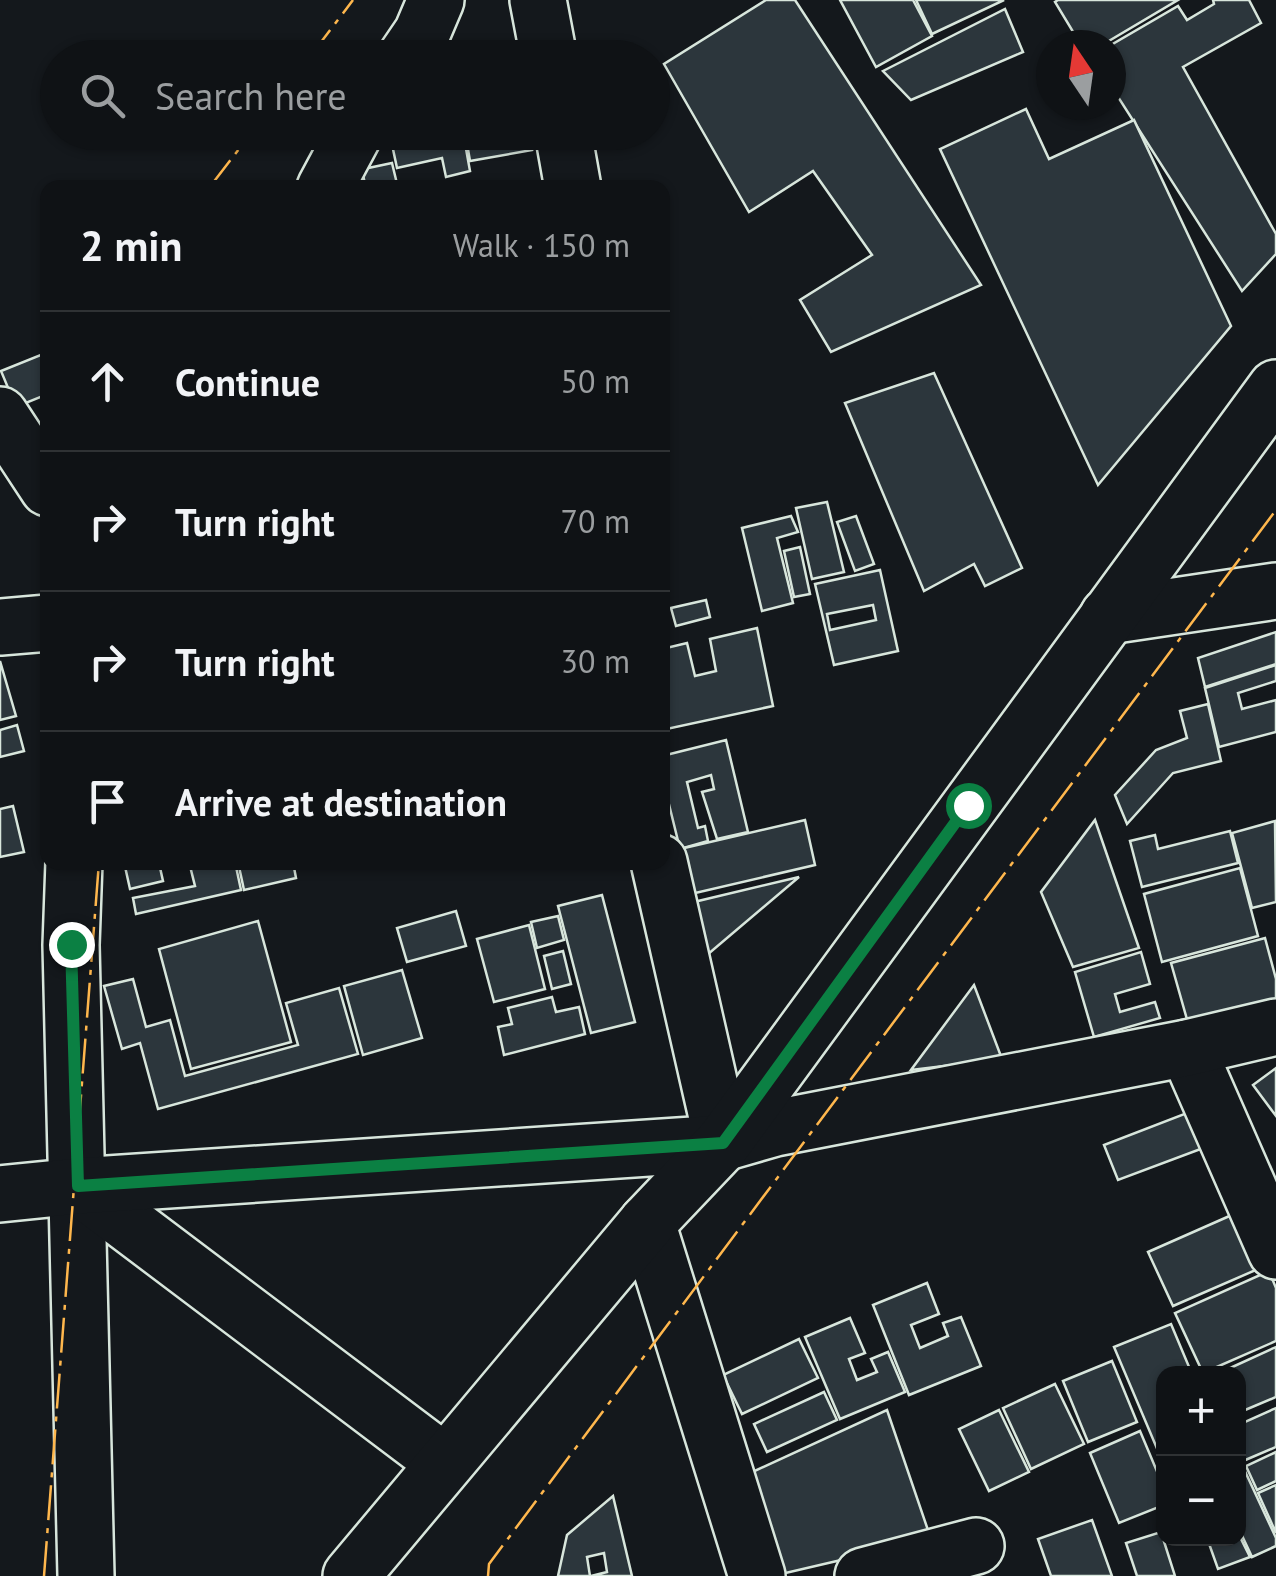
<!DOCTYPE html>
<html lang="en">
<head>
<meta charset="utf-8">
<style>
	:root { --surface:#0f1215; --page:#181b1e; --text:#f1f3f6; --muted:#9b9ea0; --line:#2f3234 }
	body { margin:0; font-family:"PT Sans",sans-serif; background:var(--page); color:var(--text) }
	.controls { position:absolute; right:30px; bottom:30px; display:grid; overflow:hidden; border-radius:20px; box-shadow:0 2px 8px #0004 }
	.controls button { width:90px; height:90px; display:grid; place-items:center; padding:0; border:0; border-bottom:2px solid var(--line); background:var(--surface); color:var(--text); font:50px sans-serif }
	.compass { position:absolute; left:1036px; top:30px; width:90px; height:90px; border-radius:50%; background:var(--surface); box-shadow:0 2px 8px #0004; rotate:347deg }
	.stop { position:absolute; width:30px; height:30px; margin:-22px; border:8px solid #0b8043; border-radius:50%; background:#fff }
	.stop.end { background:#0b8043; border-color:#fff; box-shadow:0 2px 10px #0008 }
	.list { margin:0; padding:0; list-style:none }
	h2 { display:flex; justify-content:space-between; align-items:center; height:130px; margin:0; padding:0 40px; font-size:42px }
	h2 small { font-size:32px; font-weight:400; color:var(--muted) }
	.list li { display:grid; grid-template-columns:65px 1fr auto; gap:30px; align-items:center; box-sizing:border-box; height:140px; padding:0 40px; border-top:2px solid var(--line) }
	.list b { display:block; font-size:38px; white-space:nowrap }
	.list em { font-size:32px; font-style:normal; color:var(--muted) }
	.icon { flex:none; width:55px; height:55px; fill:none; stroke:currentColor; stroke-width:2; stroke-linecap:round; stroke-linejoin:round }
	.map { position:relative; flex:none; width:1276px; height:1576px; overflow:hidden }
	.search { position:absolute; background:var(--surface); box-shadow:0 2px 8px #0004; left:40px; top:40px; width:630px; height:110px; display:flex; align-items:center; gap:25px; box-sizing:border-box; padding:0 35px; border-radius:55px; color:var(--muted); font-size:38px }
	.panel { position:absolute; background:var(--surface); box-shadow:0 2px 8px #0004; left:40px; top:180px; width:630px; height:690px; border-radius:20px }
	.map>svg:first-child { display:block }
	.building { fill:#2c363c; stroke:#d8e6dc; stroke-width:2.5; fill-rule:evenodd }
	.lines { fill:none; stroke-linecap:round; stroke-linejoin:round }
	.minor-casing { stroke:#d8e6dc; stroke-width:60 }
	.minor { stroke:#14181c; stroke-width:55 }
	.power { stroke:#ffb74d; stroke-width:2.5; stroke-dasharray:35 8 5 8; stroke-linecap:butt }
	.route { stroke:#0b8043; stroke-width:12 }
</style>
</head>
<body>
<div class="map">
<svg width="1276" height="1576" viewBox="0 0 1276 1576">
	<rect width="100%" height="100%" fill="#14181c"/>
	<g class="building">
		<polygon points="766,0 795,0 981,285 831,352 800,300 872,255 813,171 749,212 664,64"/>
		<polygon points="840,0 913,0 932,36 876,67"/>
		<polygon points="916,0 1004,0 932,34"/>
		<polygon points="1058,0 1178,0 1102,45 1081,45 1055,2"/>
		<polygon points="1213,0 1249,0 1261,23 1183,67 1276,234 1276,254 1242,291 1111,86 1111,45 1178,6 1187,20 1214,4"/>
		<polygon points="1005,9 1023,52 911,100 883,71"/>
		<polygon points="514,48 515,58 456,58"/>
		<polygon points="1026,109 1049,159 1134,120 1231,326 1098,485 940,149"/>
		<polygon points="400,132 463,132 470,171 446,177 442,158 397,168 390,135"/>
		<polygon points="465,132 528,132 532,150 470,161"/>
		<polygon points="392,163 398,188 366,188 363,175 345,185 340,174"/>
		<polygon points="48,352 48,394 16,407 1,371"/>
		<polygon points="934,373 1022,568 985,586 974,564 924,591 845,403"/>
		<polygon points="827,502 844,572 812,579 796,508"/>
		<polygon points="791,516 798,532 777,538 793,603 762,611 742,528"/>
		<polygon points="856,516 874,564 855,571 837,522"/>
		<polygon points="800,547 810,594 794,597 784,551"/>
		<path d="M880,570L898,651L834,665L815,584ZM873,605L876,620L830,630L827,614Z"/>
		<polygon points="706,600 710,617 676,626 671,608"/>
		<polygon points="757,628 773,706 662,730 662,649 687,643 695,676 716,671 710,639"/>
		<polygon points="1276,632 1276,664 1205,687 1198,658"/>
		<polygon points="0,661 16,716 0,720"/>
		<polygon points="1276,665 1276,681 1238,693 1242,709 1276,700 1276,732 1219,747 1205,688"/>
		<polygon points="1208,704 1221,761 1173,773 1127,824 1115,795 1156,750 1187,738 1180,711"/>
		<polygon points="17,725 24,751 0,757 0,730"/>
		<polygon points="726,740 748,832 717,839 702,792 714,789 711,775 687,782 698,828 705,826 708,841 680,849 662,776 662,756"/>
		<polygon points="13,806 24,852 0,857 0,809"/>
		<polygon points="805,820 815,865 691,894 680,849"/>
		<polygon points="1095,820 1139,948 1073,967 1041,892"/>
		<polygon points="1275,821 1276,902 1252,908 1232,833"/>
		<polygon points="1230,831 1238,863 1142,887 1130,841 1155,835 1158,849"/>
		<polygon points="124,862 162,862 159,863 163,881 130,889"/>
		<polygon points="189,862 235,862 241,890 136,914 133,898 195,886"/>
		<polygon points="238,862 293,862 296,878 244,890"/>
		<polygon points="1240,868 1258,936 1162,962 1144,894"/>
		<polygon points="799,877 707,955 694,902"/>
		<polygon points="602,895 635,1022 591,1033 558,906"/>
		<polygon points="456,911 466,946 407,962 397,928"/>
		<polygon points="558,916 564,940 537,948 531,922"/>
		<polygon points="258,921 291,1042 191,1069 159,949"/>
		<polygon points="529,925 545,989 494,1002 477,939"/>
		<polygon points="1265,938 1276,979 1276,1006 1190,1030 1171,963"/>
		<polygon points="563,951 571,984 552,989 544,956"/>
		<polygon points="1141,952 1150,984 1115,994 1120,1012 1155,1002 1160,1018 1094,1037 1075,972"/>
		<polygon points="402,970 422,1038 363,1055 344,986"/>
		<polygon points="133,979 146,1027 170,1020 185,1076 298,1045 286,1003 339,988 358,1054 158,1109 140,1043 122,1049 104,986"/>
		<polygon points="974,985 1002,1059 911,1070"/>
		<polygon points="552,997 556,1012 579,1007 585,1034 504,1055 498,1027 512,1024 508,1008"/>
		<polygon points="1276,1068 1276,1116 1253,1085"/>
		<polygon points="1192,1111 1206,1147 1118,1180 1104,1145"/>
		<polygon points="1234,1214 1258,1269 1173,1306 1148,1252"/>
		<polygon points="1269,1271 1276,1288 1276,1341 1203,1373 1175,1313"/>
		<polygon points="927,1283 939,1314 911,1325 920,1348 948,1336 943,1323 961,1317 981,1366 909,1395 873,1305"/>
		<polygon points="850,1318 865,1353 849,1359 857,1380 877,1372 871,1359 888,1352 905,1392 840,1419 805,1337"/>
		<polygon points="1171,1324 1192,1374 1164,1374 1164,1465 1114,1347"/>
		<polygon points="799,1339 818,1378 742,1414 723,1375"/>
		<polygon points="1276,1347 1276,1397 1238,1413 1238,1374 1217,1374"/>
		<polygon points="1112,1361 1137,1422 1088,1442 1063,1381"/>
		<polygon points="1055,1384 1084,1444 1031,1469 1003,1408"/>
		<polygon points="824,1392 837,1420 767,1452 754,1424"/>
		<polygon points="1276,1408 1276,1447 1243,1461 1238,1450 1238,1425"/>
		<polygon points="887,1410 931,1539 777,1575 748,1474"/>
		<polygon points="999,1410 1029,1472 989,1491 959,1429"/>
		<polygon points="1140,1431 1164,1488 1164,1505 1119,1523 1090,1453"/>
		<polygon points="1276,1452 1276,1481 1257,1490 1246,1466"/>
		<polygon points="1243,1467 1276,1538 1276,1546 1252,1557 1238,1527 1238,1469"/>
		<polygon points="1276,1485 1276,1533 1258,1493"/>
		<polygon points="613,1496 632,1576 591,1576 607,1572 604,1553 587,1557 590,1576 558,1576 567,1535"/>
		<polygon points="1092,1520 1112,1576 1051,1576 1038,1539"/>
		<polygon points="1161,1532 1175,1576 1137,1576 1126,1543"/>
		<polygon points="1238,1533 1250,1557 1218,1569 1207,1538 1238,1538"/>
	</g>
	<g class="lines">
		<defs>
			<g id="minor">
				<polyline points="538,0 549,58"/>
				<polyline points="405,58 422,33 436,0"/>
				<polyline points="563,132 573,188"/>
				<polyline points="325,188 355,132"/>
				<polyline points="0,415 48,488"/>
				<polyline points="1108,616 1276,591"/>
				<polyline points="0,627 48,623"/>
				<polyline points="74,862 71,945 86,1576"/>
				<polyline points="659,862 723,1143"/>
				<polyline points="1187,1048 1276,1251"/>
				<polyline points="78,1186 444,1462"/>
				<polyline points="0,1194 78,1186 723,1143 775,1128 1187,1048 1276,1027"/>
				<polyline points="647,1223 757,1576"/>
				<polyline points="351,1576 647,1223 723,1143 1276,388"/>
				<polyline points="863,1576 976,1546"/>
			</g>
		</defs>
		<use href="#minor" class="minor-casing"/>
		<use href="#minor" class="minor"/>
		<g class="power">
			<polyline points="309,58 353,0"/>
			<polyline points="209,188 252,132"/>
			<polyline points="44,1576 99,862"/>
			<polyline points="488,1576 489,1564 1276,510"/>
		</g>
	</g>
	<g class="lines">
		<polyline class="route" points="71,944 78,1186 723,1143 968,805"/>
	</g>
</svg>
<div class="controls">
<button>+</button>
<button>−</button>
</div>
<svg class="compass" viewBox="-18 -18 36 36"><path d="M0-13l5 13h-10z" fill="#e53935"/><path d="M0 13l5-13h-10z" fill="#9b9ea0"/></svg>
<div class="stop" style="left:968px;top:805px"></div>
<div class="stop end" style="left:71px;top:944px"></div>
<div class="search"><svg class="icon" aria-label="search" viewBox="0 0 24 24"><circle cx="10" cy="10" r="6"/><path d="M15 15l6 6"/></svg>Search here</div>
<section class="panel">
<h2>2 min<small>Walk · 150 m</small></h2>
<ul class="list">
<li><svg class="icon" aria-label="ahead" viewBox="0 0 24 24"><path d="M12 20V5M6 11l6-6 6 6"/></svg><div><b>Continue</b></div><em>50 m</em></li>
<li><svg class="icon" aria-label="right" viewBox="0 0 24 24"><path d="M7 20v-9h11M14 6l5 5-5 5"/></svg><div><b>Turn right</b></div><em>70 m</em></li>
<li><svg class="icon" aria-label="right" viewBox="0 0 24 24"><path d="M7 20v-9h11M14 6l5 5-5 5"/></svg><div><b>Turn right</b></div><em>30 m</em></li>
<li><svg class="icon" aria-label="arrive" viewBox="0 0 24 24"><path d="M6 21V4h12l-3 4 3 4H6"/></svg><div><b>Arrive at destination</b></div></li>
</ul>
</section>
</div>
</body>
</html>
